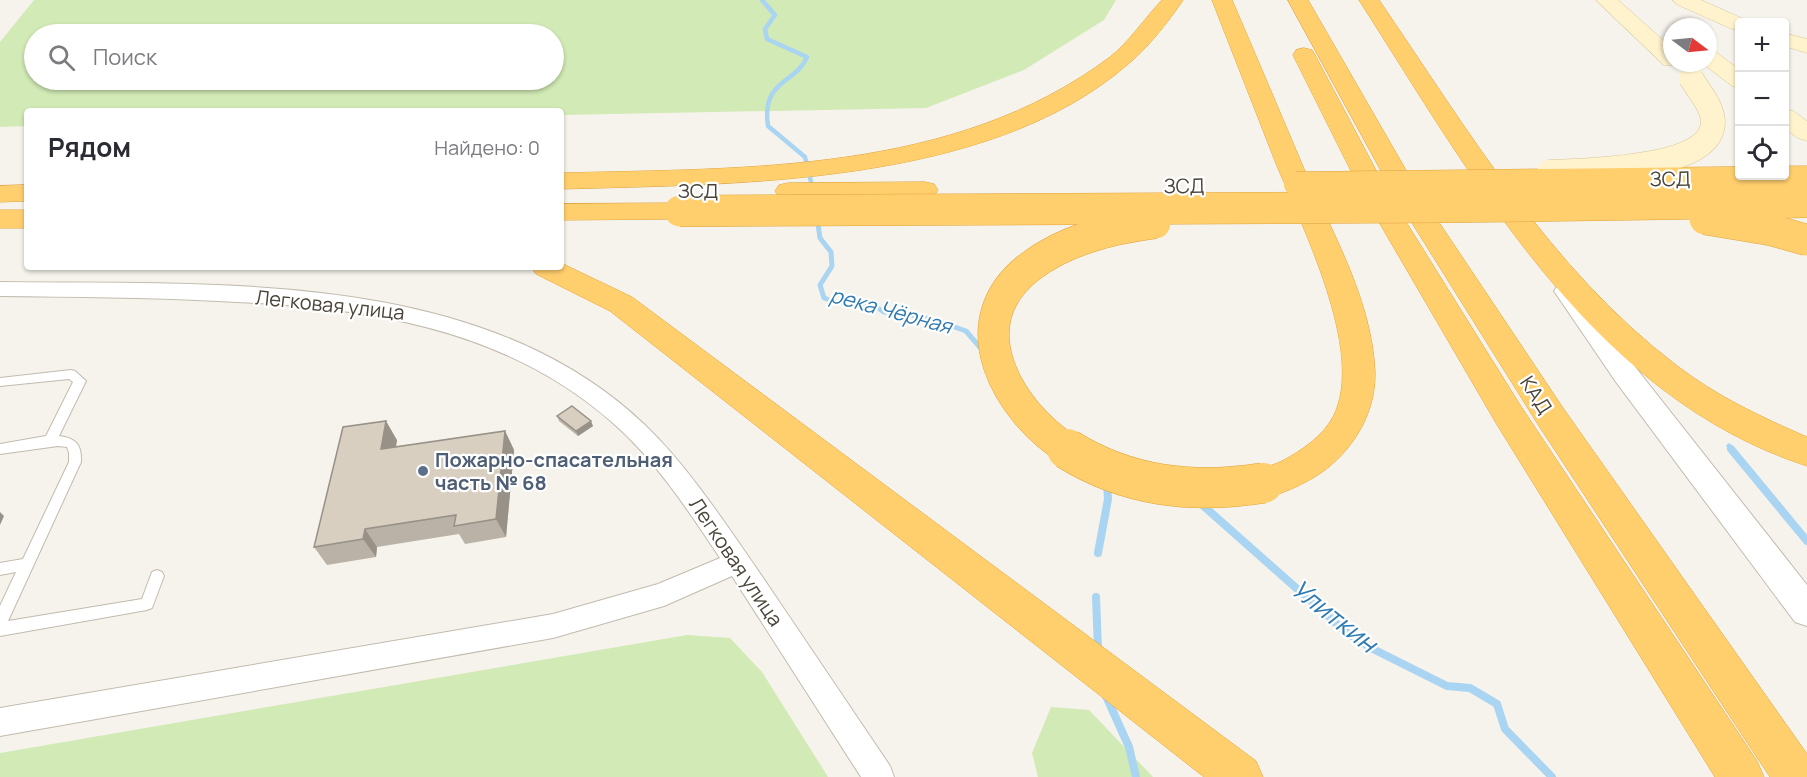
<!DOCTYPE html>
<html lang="ru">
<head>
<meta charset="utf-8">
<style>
	:root { --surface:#fff; --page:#f2f2f3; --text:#2b2b33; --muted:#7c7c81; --line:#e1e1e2 }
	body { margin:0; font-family:Manrope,sans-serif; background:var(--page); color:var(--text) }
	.controls { position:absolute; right:18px; top:18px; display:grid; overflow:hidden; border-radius:6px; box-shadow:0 2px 4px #0004 }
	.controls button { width:54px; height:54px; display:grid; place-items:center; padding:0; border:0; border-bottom:2px solid var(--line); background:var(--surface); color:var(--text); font:30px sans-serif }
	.compass { position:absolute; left:1663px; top:18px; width:54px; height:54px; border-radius:50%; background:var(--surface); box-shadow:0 2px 4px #0004; rotate:106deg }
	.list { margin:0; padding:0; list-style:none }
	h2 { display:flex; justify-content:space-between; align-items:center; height:78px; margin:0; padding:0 24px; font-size:26px }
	h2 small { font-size:20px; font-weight:400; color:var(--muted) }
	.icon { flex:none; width:33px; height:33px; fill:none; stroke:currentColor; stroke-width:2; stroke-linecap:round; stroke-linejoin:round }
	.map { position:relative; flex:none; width:1807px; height:777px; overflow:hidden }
	.search { position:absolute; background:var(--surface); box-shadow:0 2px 4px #0004; left:24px; top:24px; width:540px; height:66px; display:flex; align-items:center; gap:15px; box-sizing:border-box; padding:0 21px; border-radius:33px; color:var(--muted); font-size:22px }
	.panel { position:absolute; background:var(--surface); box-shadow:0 2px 4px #0004; left:24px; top:108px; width:540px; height:162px; border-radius:6px }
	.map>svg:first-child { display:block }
	.green { fill:#d2eab5; fill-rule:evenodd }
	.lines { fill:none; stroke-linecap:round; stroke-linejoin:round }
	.stream-far2 { stroke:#a9d4f2; stroke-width:4.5 }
	.stream-far1 { stroke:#a9d4f2; stroke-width:5 }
	.stream { stroke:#a9d4f2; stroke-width:8 }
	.service-casing { stroke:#c2bbae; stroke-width:2 }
	.minor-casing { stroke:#c2bbae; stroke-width:2 }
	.tertiary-casing { stroke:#c2bbae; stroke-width:2 }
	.secondary-casing { stroke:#d6c79b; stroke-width:1 }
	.motorway-casing { stroke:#e0a43c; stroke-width:1 }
	.service { fill:#fff; fill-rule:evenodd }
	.minor { fill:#fff; fill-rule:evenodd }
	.tertiary { fill:#fff; fill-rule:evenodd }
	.secondary { fill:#fff3cd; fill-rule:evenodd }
	.motorway { fill:#ffcf6e; fill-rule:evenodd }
	.secondary-bridge-casing { stroke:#d6c79b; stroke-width:25; stroke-linecap:butt }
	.motorway-bridge-far2-casing { stroke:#e0a43c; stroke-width:25; stroke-linecap:butt }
	.motorway-bridge-far1-casing { stroke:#e0a43c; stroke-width:32; stroke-linecap:butt }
	.motorway-bridge-casing { stroke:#e0a43c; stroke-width:41; stroke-linecap:butt }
	.secondary-bridge { stroke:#fff3cd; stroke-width:24 }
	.motorway-bridge-far2 { stroke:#ffcf6e; stroke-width:24 }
	.motorway-bridge-far1 { stroke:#ffcf6e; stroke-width:31 }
	.motorway-bridge { stroke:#ffcf6e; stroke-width:40 }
	.wall { fill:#bab2a6 }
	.shaded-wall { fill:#979187 }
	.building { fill:#d8cfc1; stroke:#979187; stroke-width:1.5 }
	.service-dot { fill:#5c6f8a; stroke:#fff; stroke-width:2 }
	.labels { text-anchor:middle; stroke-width:4.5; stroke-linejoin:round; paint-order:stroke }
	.street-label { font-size:20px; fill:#4b4439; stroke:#fff }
	.service-label { font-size:20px; font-weight:bold; fill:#4e5e75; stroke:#fff; text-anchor:start }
	.water-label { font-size:21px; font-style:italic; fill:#2e7ab2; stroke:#fff }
	.near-water-label { font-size:26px; font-style:italic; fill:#2e7ab2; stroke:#fff }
</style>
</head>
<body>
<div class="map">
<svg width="1807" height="777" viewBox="0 0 1807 777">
	<rect width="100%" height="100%" fill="#f6f3ec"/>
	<g class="green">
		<path d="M34,0H1116L1104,20L1024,70L926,108L561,115V111H27V126L0,127V42ZM554,34V80H34V34Z"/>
		<polygon points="687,635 730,638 762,672 828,777 0,777 0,753"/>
		<polygon points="1051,707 1089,710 1153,777 1038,777 1032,753"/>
	</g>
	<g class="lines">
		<path class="stream-far2" d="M762,0L775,15L765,29L767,39L807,57C796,84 761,79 768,126L805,157L813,190"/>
		<g class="stream-far1">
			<polyline points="817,218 820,238 831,252 832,266 820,285 824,298 835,302 873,305 884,312 918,316 946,324 966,331 984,352"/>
			<polyline points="1729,446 1732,450"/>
		</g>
		<g class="stream">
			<polyline points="1731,449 1807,541"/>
			<polyline points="1199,502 1346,632 1373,649 1447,686 1470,688 1497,704 1505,729 1552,777"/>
			<polyline points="1098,553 1108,499 1107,483"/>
			<polyline points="1096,597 1098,649"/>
			<polyline points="1106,696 1129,747 1136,777"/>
		</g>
		<defs>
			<path id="service" d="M71,370L75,371L86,381L59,436C76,438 82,445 81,462L8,621L142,599L152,572L157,570L162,572L164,576L152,608L147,610L0,636V606L16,572L0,575V563L23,559L69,462V453L67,447L58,446L0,454V444L46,436L73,382L69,379L0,386V378Z"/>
			<path id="minor" d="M0,282C213,285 481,267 646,426C689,468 723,520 757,569C802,635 846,701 890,766L894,777H861L732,576L664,606L553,638L0,736V708L553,614L658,584L720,558C688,510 656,461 613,423C502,325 360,307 218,301C145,297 73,297 0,296Z"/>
			<polygon id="tertiary" points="1567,282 1576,285 1636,368 1807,585 1807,626 1795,622 1616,382 1554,291 1558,285"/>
			<g id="secondary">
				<polygon points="1596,0 1618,0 1672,48 1672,63 1681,63 1680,65 1664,65"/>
				<polygon points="1673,0 1701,0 1750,22 1740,22 1740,30 1732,29 1676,4"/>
				<polygon points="1784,33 1807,39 1807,53 1784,46"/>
				<polygon points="1708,50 1716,52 1740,70 1740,88 1732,86 1702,63 1708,63"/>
				<polygon points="1784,109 1793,111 1807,121 1807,141 1798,138 1784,128"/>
			</g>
			<g id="motorway">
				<path d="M1162,0H1183C1170,20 1146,50 1127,65C987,186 737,184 561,189V173C747,168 954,174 1110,57C1129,42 1145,18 1162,0Z"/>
				<path d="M1212,0H1232C1257,58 1282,117 1307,176C1335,237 1372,303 1375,372C1376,411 1355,447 1325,470C1312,480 1279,497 1263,497C1260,497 1254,494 1250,493L1245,483C1253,468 1268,468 1282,461C1301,451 1323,436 1333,417C1367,352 1300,223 1275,161C1254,107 1233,54 1212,0Z"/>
				<polygon points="1288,0 1308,0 1418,191 1563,408 1807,754 1807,777 1770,777 1539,426 1392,191"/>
				<path d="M1359,0H1379C1467,129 1550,269 1676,365C1716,396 1761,417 1807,437V466C1591,396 1474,179 1359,0Z"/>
				<polygon points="1304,48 1312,50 1315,55 1388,193 1520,405 1757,761 1764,777 1715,777 1496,423 1362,193 1293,55 1296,50"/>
				<polygon points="925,182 934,184 938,190 934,196 925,198 788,199 779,197 775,191 779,185 788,183"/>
				<polygon points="27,185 27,201 0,202 0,186"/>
				<polygon points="680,203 690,205 694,211 690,217 680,219 561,220 561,204"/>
				<rect x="0" y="210" width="27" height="18"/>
				<polygon points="561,263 632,297 1256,761 1263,777 1204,777 610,311 536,274 531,267 561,267"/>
			</g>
		</defs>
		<use href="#service" class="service-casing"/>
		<use href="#minor" class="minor-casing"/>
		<use href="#tertiary" class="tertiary-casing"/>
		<use href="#secondary" class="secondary-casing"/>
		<use href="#motorway" class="motorway-casing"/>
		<use href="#service" class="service"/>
		<use href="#minor" class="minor"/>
		<use href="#tertiary" class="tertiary"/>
		<use href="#secondary" class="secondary"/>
		<use href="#motorway" class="motorway"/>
		<defs>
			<path id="secondary-bridge" d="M1549,172C1582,170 1711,171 1713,123C1713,106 1699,92 1691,78"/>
			<polyline id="motorway-bridge-far2" points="1296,184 1807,178"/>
			<g id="motorway-bridge-far1">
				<polyline points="680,211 1445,207 1807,202"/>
				<polyline points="1705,219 1771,230 1807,240"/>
				<path d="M1069,450C1007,411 956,322 1031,266C1067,239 1111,229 1155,223"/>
			</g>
			<path id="motorway-bridge" d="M1067,449C1128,487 1193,494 1263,483"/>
		</defs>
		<use href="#secondary-bridge" class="secondary-bridge-casing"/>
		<use href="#motorway-bridge-far2" class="motorway-bridge-far2-casing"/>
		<use href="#motorway-bridge-far1" class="motorway-bridge-far1-casing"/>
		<use href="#motorway-bridge" class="motorway-bridge-casing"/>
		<use href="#secondary-bridge" class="secondary-bridge"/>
		<use href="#motorway-bridge-far2" class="motorway-bridge-far2"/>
		<use href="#motorway-bridge-far1" class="motorway-bridge-far1"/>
		<use href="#motorway-bridge" class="motorway-bridge"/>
	</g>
	<g class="wall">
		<polygon points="557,416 593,426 578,436 559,421"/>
		<polygon points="505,431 514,450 506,537 465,544 459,534 377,547 376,557 327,565 314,547 397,440 396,447"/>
	</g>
	<g class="shaded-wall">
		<polygon points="386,421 397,440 392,468 381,449"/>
		<polygon points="591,421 593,426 578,436 576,431"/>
		<polygon points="505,431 514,450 506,537 496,519"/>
		<polygon points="0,512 4,516 0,525"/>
		<polygon points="365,529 377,547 376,557 363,539"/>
	</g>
	<g class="building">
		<polygon points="572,406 591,421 576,431 557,416"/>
		<polygon points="386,421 381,449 505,431 496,519 454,526 456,515 365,529 363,539 314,547 343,427"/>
	</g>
	<circle class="service-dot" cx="423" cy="471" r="6"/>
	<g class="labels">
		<g class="street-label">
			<text transform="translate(1670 179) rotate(-1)" y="7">ЗСД</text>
			<text transform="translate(1184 186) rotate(-1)" y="7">ЗСД</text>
			<text x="698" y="198">ЗСД</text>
			<text transform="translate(330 305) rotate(6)" y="7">Легковая улица</text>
			<text transform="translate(1536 395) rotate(57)" y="7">КАД</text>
			<text transform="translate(736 562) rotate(56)" y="7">Легковая улица</text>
		</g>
		<g class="service-label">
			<text x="435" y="467">Пожарно-спасательная<tspan x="435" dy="23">часть № 68</tspan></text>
		</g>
		<g class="water-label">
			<text transform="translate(891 311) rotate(15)" y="7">река Чёрная</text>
		</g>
		<g class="near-water-label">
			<text transform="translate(1334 616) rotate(38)" y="9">Улиткин</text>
		</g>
	</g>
</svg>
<div class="controls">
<button>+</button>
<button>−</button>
<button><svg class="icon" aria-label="locate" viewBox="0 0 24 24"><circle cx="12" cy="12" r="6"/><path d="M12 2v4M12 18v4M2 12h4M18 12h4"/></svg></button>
</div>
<svg class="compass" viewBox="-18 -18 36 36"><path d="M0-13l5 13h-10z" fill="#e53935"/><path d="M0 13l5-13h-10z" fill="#7c7c81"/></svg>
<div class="search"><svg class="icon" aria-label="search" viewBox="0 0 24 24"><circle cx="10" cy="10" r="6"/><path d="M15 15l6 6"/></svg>Поиск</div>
<section class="panel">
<h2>Рядом<small>Найдено: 0</small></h2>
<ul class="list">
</ul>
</section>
</div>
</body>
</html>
